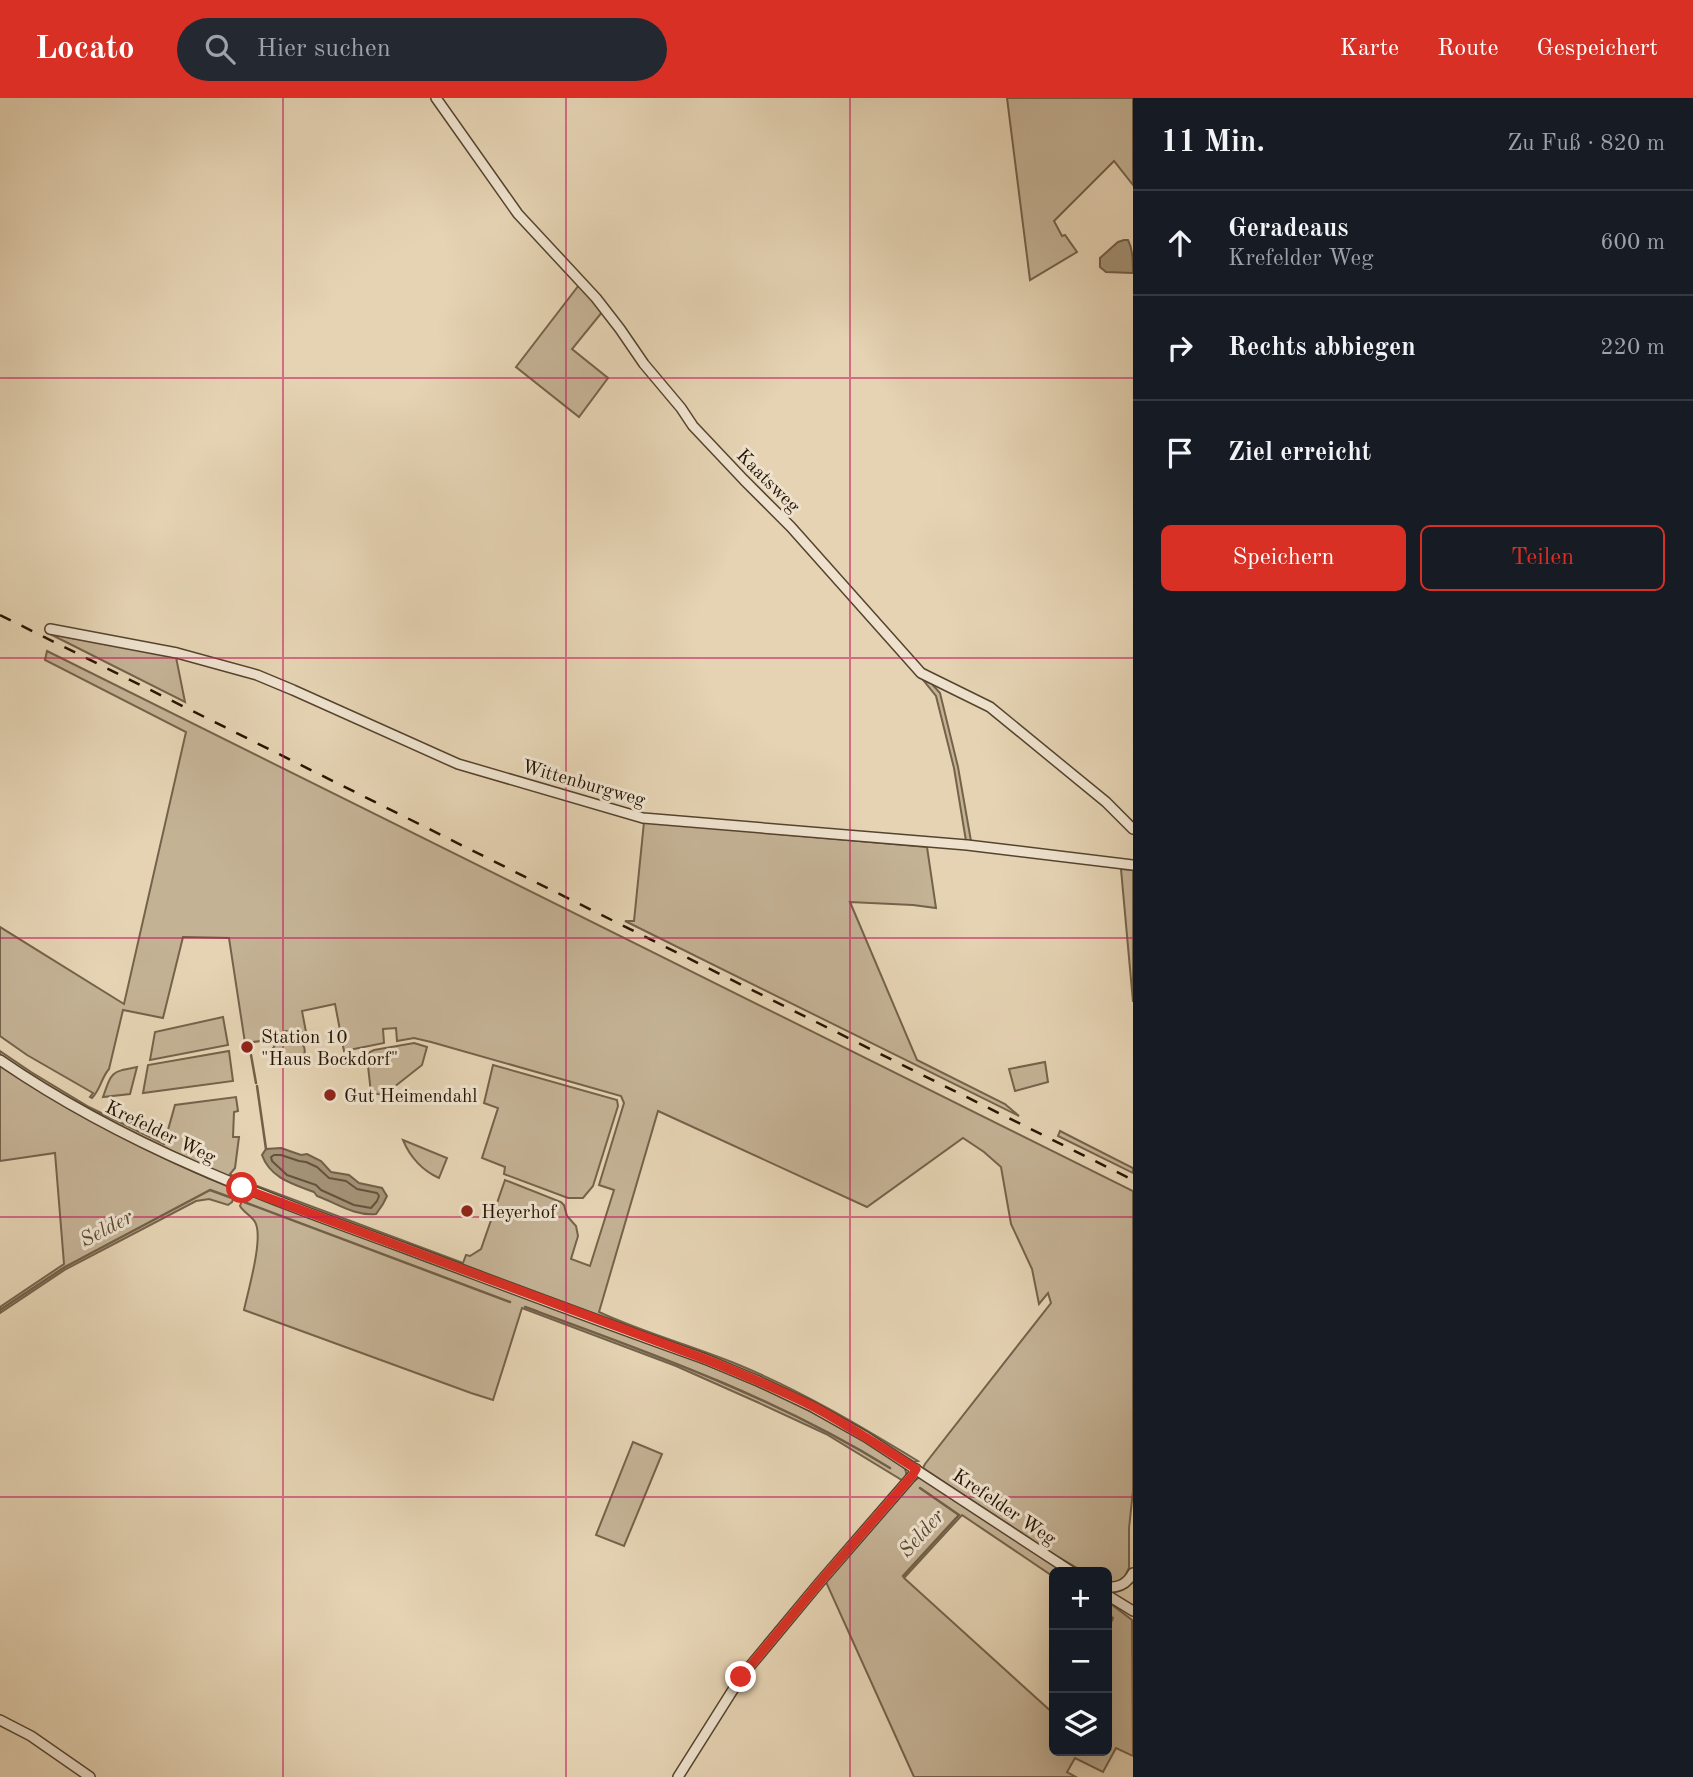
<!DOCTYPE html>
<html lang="de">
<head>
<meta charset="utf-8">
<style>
	:root { --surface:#171b24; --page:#242831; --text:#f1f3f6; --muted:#9ea1a6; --line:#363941; --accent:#d93025 }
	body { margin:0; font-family:"Old Standard TT",serif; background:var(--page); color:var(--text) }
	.controls { position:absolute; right:21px; bottom:21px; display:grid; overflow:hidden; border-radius:10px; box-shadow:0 7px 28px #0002 }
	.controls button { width:63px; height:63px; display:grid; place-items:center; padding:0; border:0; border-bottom:2px solid var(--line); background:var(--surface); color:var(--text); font:35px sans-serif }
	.stop { position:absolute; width:21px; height:21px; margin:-16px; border:5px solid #d93025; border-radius:50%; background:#fff }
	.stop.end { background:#d93025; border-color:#fff; box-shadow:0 2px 7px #0008 }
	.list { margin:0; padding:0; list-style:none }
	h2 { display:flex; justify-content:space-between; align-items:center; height:91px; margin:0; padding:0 28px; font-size:30px }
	h2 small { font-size:23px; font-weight:400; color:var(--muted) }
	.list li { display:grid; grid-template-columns:46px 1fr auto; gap:21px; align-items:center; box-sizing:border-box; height:105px; padding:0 28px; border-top:2px solid var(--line) }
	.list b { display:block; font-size:26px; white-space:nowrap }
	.list p { margin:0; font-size:23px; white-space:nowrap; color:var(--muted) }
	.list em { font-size:23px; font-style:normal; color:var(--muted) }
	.actions { display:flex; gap:14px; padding:21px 28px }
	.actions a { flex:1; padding:16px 0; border:2px solid var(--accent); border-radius:10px; text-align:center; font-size:24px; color:var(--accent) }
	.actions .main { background:var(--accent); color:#fff }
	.icon { flex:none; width:38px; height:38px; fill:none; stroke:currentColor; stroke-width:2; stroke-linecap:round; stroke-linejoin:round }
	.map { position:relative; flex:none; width:1133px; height:1679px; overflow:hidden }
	header { display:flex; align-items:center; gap:42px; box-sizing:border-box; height:98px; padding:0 35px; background:var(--accent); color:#fff }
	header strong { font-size:33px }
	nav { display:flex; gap:38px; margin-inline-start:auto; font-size:24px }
	.search { width:490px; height:63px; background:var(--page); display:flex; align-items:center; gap:18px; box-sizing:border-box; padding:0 24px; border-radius:38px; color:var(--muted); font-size:26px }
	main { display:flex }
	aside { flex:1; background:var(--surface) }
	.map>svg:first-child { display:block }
	.green { fill:#c4b295; stroke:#74624a; stroke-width:2 }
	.water { fill:#a49276; stroke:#715f47; stroke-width:2 }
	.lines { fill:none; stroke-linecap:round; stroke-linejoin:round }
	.shore { stroke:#64523b; stroke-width:2 }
	.stream { stroke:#715f47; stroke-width:2.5 }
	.minor-casing { stroke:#55432d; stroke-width:12 }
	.minor { stroke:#eee2ce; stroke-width:9 }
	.rail { stroke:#251300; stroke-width:2.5; stroke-dasharray:12 12; stroke-linecap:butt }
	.route { stroke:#d93025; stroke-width:9 }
	.grid { fill:none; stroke:#c2185b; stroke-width:2; stroke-opacity:0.55 }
	.poi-dot { fill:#8f2418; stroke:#eee2ce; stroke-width:2.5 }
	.labels { text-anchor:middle; stroke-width:6; stroke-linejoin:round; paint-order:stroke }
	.street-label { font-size:19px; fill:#251300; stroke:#eee2ce }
	.poi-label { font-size:19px; fill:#251300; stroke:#eee2ce; text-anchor:start }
	.water-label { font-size:21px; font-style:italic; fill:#58462f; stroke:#eee2ce }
</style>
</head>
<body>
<header>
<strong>Locato</strong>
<div class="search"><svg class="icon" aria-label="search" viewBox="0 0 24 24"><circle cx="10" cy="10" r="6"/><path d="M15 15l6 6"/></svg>Hier suchen</div>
<nav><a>Karte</a><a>Route</a><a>Gespeichert</a></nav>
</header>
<main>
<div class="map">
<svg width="1133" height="1679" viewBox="0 0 1133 1679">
	<rect width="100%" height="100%" fill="#e5d3b3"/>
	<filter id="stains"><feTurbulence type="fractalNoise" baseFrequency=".00286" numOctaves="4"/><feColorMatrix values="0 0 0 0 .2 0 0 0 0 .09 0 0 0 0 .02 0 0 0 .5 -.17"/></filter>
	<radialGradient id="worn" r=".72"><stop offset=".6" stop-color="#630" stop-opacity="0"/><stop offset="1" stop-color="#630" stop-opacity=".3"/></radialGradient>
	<g class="green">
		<polygon points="1007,0 1133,0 1133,87 1114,63 1054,123 1062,138 1065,137 1077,154 1030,182"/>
		<polygon points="579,187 603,213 572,251 608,280 579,319 516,269"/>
		<polygon points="50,536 176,559 185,604"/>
		<path d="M47,553L1133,1093V1393L1129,1430V1470L1125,1478L1115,1486L1107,1484V1474H1084L1055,1457L923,1370L925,1366L1051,1205L1048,1195L1039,1206L1032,1171L1011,1126L1001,1069L984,1054L963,1040L867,1109L658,1013L599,1214C644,1235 693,1248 739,1267C802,1293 860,1328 918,1363L914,1364L835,1317L788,1292L715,1260L252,1089V1086L463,1165L466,1157L470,1158L481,1151L505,1082L561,1104L564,1107L567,1118L576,1128L578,1138L571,1161L590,1168L614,1092L599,1087L624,1005L621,998L431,944L414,940L397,943L396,930L383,931L384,945L344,953L335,906L302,913L306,934L298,935L286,933L276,936L269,942L245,945L229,840L183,839L163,920L123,912L109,971C101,980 101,991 92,1000L90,999L93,995L27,957L0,938V829L124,906L186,634L45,562Z"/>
		<polygon points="924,583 931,585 940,595 958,669 971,743 966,743 954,670 936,598"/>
		<polygon points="644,724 927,749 936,810 913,807 850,804 917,962 1005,1006 1019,1018 625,823 634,823"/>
		<polygon points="1121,771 1133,772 1133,904"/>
		<polygon points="223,919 228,947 150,962 155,934"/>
		<path d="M287,940C302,941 308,948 303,962L280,969L273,965L271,954C275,946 278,942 287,940Z"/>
		<polygon points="414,945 427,949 422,967 384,997 371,995 367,959 370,954 374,952"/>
		<path d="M0,953L31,974L89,1009L164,1046L175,1007L236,999L238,1013L234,1014L233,1039H239L235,1070L230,1076L235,1079L233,1081C152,1045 74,1007 0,957Z"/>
		<polygon points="229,953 233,983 143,995 148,967"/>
		<polygon points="1045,964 1048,984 1015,993 1009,971"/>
		<polygon points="493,967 617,1002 618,1008 593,1088 583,1100 568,1100 504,1076 505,1069 482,1060 498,1010 484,1005"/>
		<path d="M0,968C75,1017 154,1059 237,1092L232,1104L228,1107L209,1101L196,1103L66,1171L0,1215V1209L64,1166L55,1055L0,1063Z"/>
		<path d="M137,969L130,996L103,999C112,973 111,974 137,969Z"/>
		<polygon points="1060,1033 1133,1070 1133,1075 1058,1038"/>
		<path d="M403,1042L447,1060L439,1080C423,1073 410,1059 403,1042Z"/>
		<path d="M245,1095L700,1264L788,1301L857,1339L902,1366C907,1372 907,1377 905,1384L826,1336L757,1304L676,1268L522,1210L493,1302L471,1295L244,1212C248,1193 264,1139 255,1124C251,1117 244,1115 240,1108Z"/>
		<polygon points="633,1344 662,1356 624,1448 596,1437"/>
		<polygon points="918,1380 921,1380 1065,1474 1054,1474 1054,1479 962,1417 904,1480 1054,1616 1054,1653 1107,1653 1107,1534 1113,1520 1107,1515 1107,1503 1132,1522 1133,1658 1116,1650 1103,1674 1075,1660 1067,1674 1076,1679 914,1679 826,1484 909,1387"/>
	</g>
	<g class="water">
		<path d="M1124,142H1128C1133,152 1133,164 1133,175L1106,174L1100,169V160L1118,144Z"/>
		<path d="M281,1050L301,1057L307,1056L321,1063L331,1074L349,1077L359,1085L382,1090L387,1098L383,1106L376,1116C353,1118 337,1105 317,1098L314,1094C293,1086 270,1080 262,1057L266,1051Z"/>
	</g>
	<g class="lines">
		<polygon class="shore" points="274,1057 281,1057 299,1063 306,1064 317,1069 329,1080 346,1083 357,1091 377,1095 379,1098 377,1103 371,1110 354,1107 321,1092 316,1087 287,1077 272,1063 271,1059"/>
		<g class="stream">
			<polyline points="251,957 256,985"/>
			<polyline points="257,988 266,1051"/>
			<polyline points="244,1104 510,1204"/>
			<path d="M525,1209C651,1255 775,1299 890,1370"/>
			<polyline points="0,1212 65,1169 210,1092 232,1100"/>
			<polyline points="903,1478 959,1417 920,1390"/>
		</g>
		<defs>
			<g id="minor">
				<polyline points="436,0 518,116 596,200 620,231 644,266 681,310 693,328 744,382 791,429 921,575 990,609 1106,704 1133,731"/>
				<polyline points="50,531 177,555 257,577 293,592 458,666 643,720 967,747 1133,767"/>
				<path d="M0,962C126,1049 264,1099 407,1151C506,1188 605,1226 705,1261L758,1283L813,1309L866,1339L1072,1474"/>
				<path d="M1107,1489C1119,1490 1127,1486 1133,1475"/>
				<polyline points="1107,1497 1133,1513"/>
				<polyline points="0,1622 31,1638 90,1679"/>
				<polyline points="678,1679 741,1579 820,1484 912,1378 916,1371"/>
			</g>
		</defs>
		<use href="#minor" class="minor-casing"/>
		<use href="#minor" class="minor"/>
		<polyline class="rail" points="0,517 1133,1082"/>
	</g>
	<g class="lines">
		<path class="route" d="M242,1090L705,1261C742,1276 779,1291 814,1309C849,1328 883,1350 916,1371L912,1378L820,1484L741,1579"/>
	</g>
	<path class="grid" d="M283,0V1679M566,0V1679M850,0V1679M0,280H1133M0,560H1133M0,840H1133M0,1119H1133M0,1399H1133"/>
	<g class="poi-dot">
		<circle cx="247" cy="949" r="7"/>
		<circle cx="330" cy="997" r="7"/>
		<circle cx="467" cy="1113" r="7"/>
	</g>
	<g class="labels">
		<g class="street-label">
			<text transform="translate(769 382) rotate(45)" y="7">Kaatsweg</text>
			<text transform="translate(584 684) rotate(16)" y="7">Wittenburgweg</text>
			<text transform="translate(161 1033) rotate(26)" y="7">Krefelder Weg</text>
			<text transform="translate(1005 1408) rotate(34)" y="7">Krefelder Weg</text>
		</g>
		<g class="poi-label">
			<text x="261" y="945">Station 10<tspan x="261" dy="22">"Haus Bockdorf"</tspan></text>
			<text x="344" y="1004">Gut Heimendahl</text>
			<text x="481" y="1120">Heyerhof</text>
		</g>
		<g class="water-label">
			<text transform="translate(106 1130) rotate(-28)" y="7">Selder</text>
			<text transform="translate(921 1435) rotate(-48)" y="7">Selder</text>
		</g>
	</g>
	<rect width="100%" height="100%" filter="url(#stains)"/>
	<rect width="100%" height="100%" fill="url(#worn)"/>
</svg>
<div class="controls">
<button>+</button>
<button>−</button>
<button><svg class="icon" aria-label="layers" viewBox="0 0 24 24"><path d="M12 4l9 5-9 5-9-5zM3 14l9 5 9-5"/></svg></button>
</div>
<div class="stop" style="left:242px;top:1090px"></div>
<div class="stop end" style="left:741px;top:1579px"></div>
</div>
<aside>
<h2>11 Min.<small>Zu Fuß · 820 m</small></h2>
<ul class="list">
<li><svg class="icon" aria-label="ahead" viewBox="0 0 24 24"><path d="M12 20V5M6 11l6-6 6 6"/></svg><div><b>Geradeaus</b><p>Krefelder Weg</p></div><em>600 m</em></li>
<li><svg class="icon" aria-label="right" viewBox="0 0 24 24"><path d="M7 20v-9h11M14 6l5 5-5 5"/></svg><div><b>Rechts abbiegen</b></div><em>220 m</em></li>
<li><svg class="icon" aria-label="arrive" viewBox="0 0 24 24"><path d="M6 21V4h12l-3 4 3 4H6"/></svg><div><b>Ziel erreicht</b></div></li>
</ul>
<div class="actions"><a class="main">Speichern</a><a>Teilen</a></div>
</aside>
</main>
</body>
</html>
